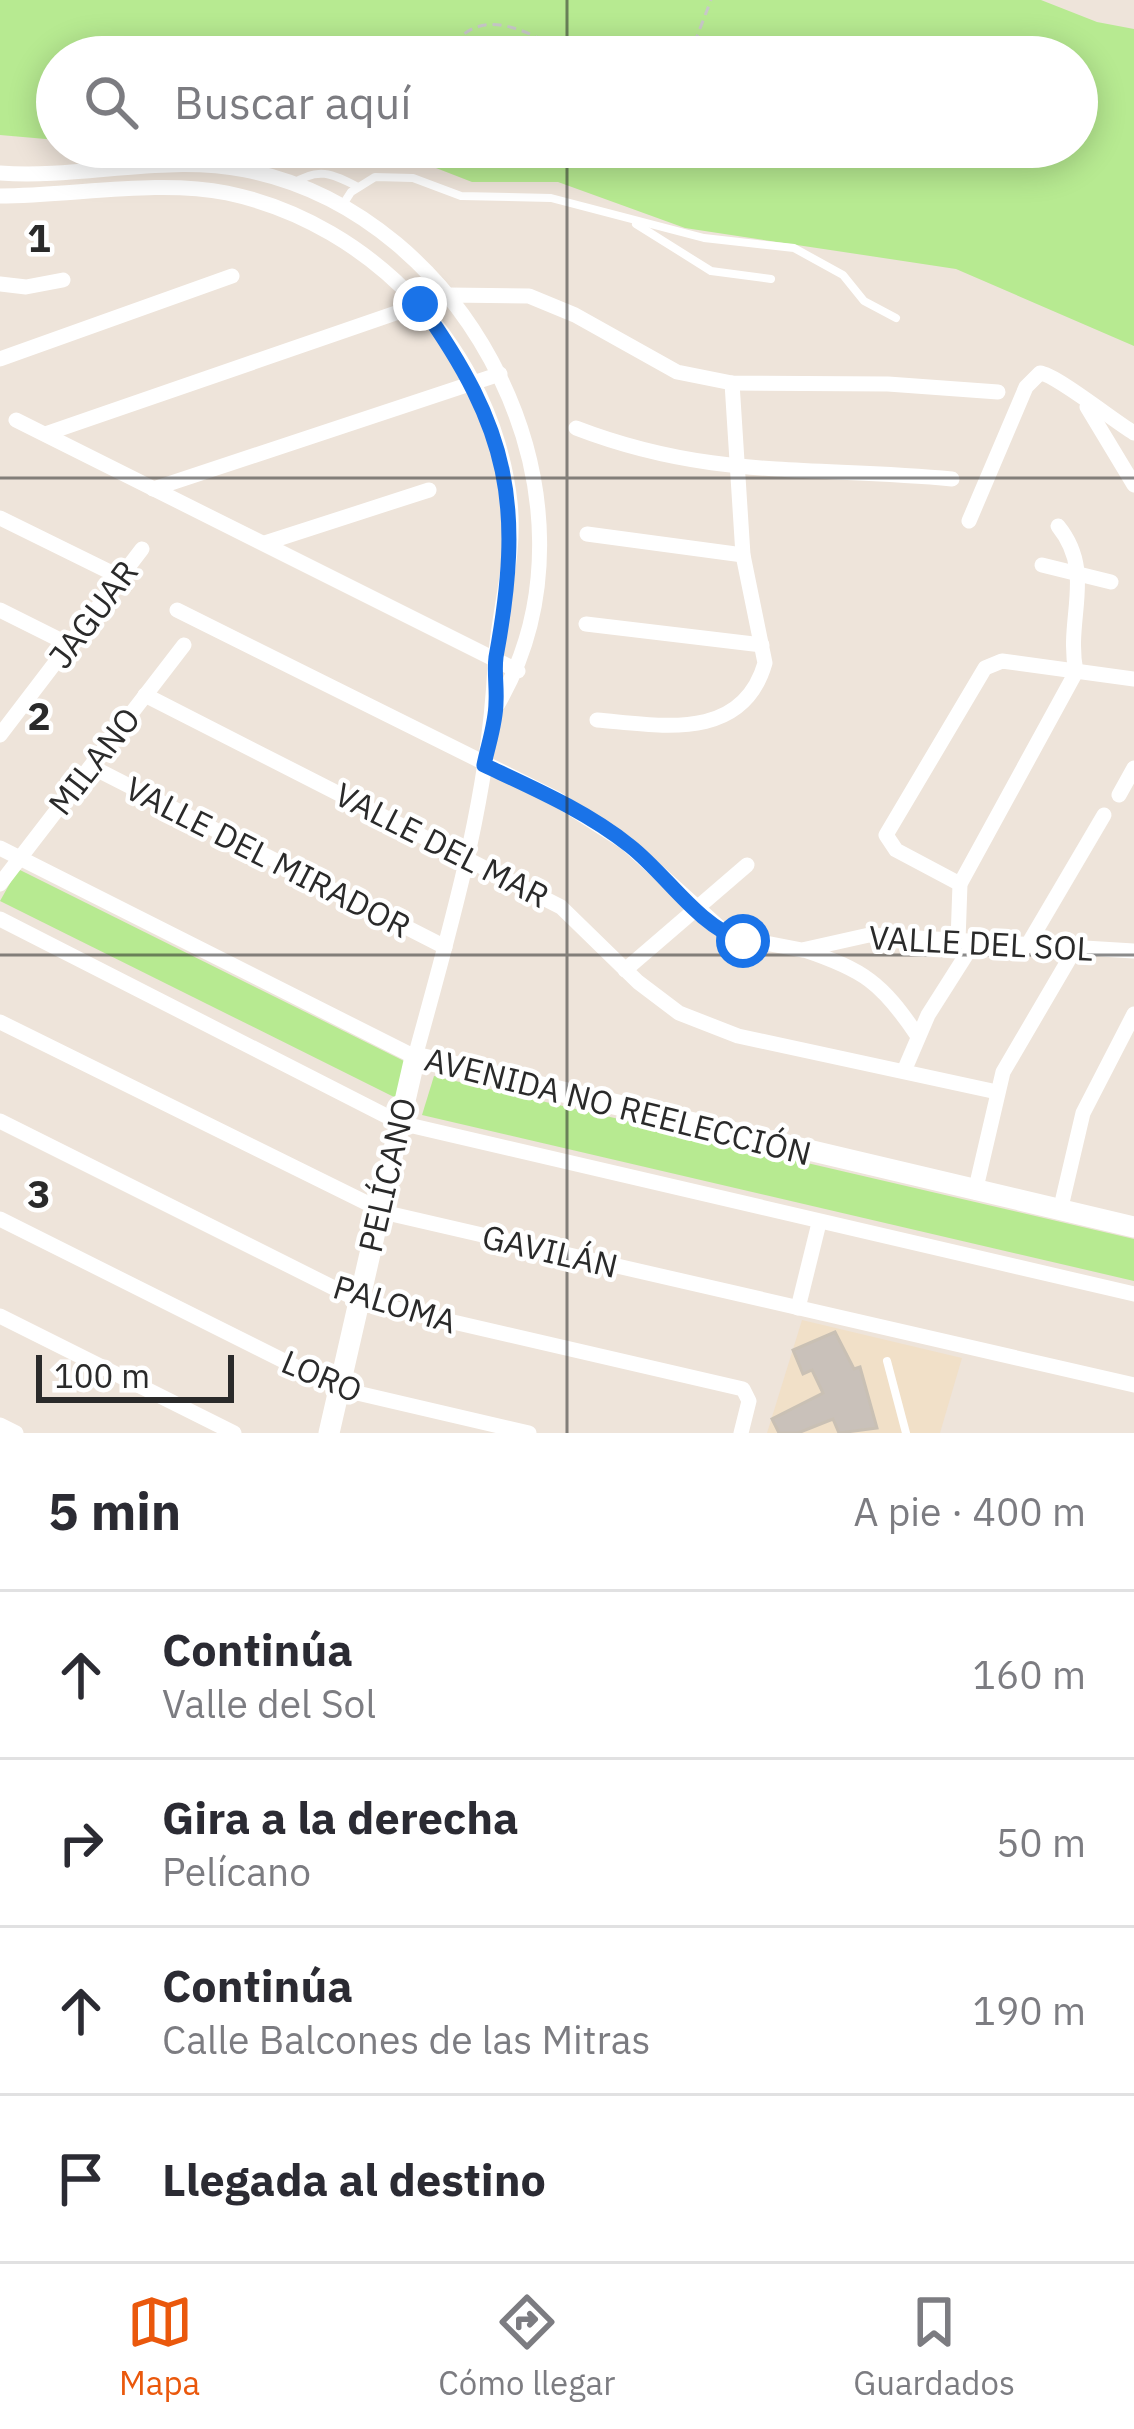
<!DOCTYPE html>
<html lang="es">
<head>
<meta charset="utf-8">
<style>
	:root { --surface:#fff; --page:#f7f7f7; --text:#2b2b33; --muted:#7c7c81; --line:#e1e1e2; --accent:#ea580c }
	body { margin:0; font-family:"IBM Plex Sans",sans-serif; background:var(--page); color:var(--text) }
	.scale { position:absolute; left:36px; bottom:30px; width:198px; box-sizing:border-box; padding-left:12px; border:6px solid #2a2a2a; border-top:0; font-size:33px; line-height:42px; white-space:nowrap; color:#2a2a2a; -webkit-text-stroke:9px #fff; paint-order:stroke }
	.stop { position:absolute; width:36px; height:36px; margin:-27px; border:9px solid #1a73e8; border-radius:50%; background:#fff }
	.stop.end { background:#1a73e8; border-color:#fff; box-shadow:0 3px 12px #0008 }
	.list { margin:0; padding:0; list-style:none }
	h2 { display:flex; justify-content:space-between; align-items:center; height:156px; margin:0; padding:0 48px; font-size:51px }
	h2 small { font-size:39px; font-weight:400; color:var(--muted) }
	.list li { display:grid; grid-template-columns:78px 1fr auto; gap:36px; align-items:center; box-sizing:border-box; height:168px; padding:0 48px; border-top:3px solid var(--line) }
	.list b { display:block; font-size:45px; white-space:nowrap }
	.list p { margin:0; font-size:39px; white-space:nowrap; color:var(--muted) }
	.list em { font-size:39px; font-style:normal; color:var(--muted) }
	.icon { flex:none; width:66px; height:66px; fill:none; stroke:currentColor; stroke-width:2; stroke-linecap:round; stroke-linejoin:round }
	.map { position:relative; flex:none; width:1134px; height:1433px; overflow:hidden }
	.search { position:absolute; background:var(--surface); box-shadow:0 6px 30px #0003; left:36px; right:36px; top:36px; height:132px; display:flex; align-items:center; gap:30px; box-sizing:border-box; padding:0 42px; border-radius:66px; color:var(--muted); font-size:45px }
	.sheet { height:828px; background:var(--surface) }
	nav { display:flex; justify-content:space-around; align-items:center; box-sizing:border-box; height:168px; border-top:3px solid var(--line); background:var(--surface); font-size:33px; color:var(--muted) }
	nav a { display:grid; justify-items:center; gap:6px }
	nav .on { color:var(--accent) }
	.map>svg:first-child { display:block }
	.education { fill:#f1e0c8 }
	.grass { fill:#b7ea91 }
	.building { fill:#c9c1ba; stroke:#c9c0b4; stroke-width:3 }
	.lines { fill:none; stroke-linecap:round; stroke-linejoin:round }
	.path { stroke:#c8c8c8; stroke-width:3; stroke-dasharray:9 6; stroke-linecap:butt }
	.lane { stroke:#fff; stroke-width:8 }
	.street { stroke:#fff; stroke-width:15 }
	.secondary { stroke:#fff; stroke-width:21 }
	.route { stroke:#1a73e8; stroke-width:15 }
	.grid { fill:none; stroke:#2a2a2a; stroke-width:3; stroke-opacity:0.55 }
	.labels { text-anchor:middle; stroke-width:9; stroke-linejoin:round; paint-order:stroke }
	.street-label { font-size:33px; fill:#2a2a2a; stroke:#fff }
	.grid-label { font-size:39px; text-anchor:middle; font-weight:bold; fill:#2a2a2a; stroke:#fff; stroke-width:9; stroke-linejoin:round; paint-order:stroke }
</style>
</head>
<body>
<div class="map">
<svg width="1134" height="1433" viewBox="0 0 1134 1433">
	<rect width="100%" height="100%" fill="#eee4da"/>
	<polygon class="education" points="802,1320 962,1358 940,1433 767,1433"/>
	<g class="grass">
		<polygon points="0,0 1041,0 1097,22 1134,29 1134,346 956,269 685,228 558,182 472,182 418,161 248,147 1077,147 1077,57 57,57 57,140 0,135"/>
		<polygon points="18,869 410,1064 400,1100 0,901"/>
		<polygon points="434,1076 1134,1239 1134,1281 422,1115"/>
	</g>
	<polygon class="building" points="835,1332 854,1369 860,1367 877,1428 839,1433 833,1419 798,1433 779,1433 772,1419 823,1393 812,1370 803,1374 793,1350"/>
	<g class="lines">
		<g class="path">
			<path d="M446,57C476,0 525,30 574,57"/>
			<polyline points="689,57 711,0"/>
		</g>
		<g class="lane">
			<path d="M292,184C318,167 331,173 358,187"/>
			<polyline points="342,206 351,192 375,177 413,178 461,196 551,198 704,238 794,248 843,275 864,301 896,318"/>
			<polyline points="636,224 711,271 771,279"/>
			<polyline points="887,1361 906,1433"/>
		</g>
		<g class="street">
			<path d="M0,173C81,179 164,154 245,170C471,214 615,502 498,704"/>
			<path d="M0,196C73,196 157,179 227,193C374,224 493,352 510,502C516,559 498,610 495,665C489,798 450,929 415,1057L0,848"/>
			<polyline points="0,284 26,287 63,280"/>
			<polyline points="0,359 232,276"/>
			<polyline points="1087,407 1134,485"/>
			<polyline points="16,420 518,671"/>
			<path d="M576,428C711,480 813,466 952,479"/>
			<polyline points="48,433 448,295 529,296 575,315 677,372 732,383 888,384 998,392"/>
			<polyline points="153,489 500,374"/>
			<polyline points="0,518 118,576"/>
			<path d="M969,521L1026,387L1040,373C1055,374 1114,421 1134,433"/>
			<polyline points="587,534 743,555"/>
			<polyline points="265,543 429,490"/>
			<polyline points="1042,565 1111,582"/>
			<polyline points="0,610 70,645"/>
			<polyline points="177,610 557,799 626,843 729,936 802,950 869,935 1134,951"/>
			<polyline points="586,624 762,645"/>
			<polyline points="145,695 561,907 638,982 679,1013 738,1036 997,1092"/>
			<path d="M597,720C659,725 742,743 765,663L743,555L732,383"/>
			<polyline points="0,735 142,549"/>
			<polyline points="92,767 445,947"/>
			<polyline points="1119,795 1134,768"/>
			<polyline points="0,884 184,645"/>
			<polyline points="960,884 896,850 886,835 985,668 1002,661 1134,679"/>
			<polyline points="0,919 400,1123 1134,1294"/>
			<path d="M958,941L960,884L1076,672C1065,618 1096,573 1058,526"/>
			<polyline points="1027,946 1104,815"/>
			<path d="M804,950C864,970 882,983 917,1035"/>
			<polyline points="625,970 747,865"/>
			<polyline points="0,1022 387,1213 1134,1385"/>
			<polyline points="904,1071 928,1015 975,941"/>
			<polyline points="0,1121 358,1300 743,1389 749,1401 741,1433"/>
			<polyline points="975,1192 1003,1072 1075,949"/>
			<polyline points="1060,1211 1083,1113 1134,1014"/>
			<polyline points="0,1219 340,1389 529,1433"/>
			<polyline points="798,1308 819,1223"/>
			<polyline points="0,1316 234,1433"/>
			<polyline points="0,1425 16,1433"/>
		</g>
		<polyline class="secondary" points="329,1433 415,1057 1134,1227"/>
	</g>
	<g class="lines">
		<path class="route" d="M420,304C510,430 524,505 496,657C494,672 497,687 496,702C496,723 488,745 484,765C535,789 586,811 630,846C668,876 696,924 743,941"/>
	</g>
	<path class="grid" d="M567,0V57M567,147V1433M0,478H1134M0,955H1134"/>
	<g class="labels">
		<g class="street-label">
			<text transform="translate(93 614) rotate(-53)" y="12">JAGUAR</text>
			<text transform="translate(94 761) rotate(-52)" y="12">MILANO</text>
			<text transform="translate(442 845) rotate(27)" y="12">VALLE DEL MAR</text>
			<text transform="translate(268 857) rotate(27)" y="12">VALLE DEL MIRADOR</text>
			<text transform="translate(981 943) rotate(3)" y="12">VALLE DEL SOL</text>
			<text transform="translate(618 1106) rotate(14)" y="12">AVENIDA NO REELECCIÓN</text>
			<text transform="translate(387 1175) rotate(-77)" y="12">PELÍCANO</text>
			<text transform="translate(550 1251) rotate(13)" y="12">GAVILÁN</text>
			<text transform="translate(395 1304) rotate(17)" y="12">PALOMA</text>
			<text transform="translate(322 1376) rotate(23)" y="12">LORO</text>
		</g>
	</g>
	<g class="grid-label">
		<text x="39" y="252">1</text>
		<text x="39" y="730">2</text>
		<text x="39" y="1208">3</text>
	</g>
</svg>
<div class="scale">100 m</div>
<div class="stop" style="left:743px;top:941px"></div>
<div class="stop end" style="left:420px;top:304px"></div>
<div class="search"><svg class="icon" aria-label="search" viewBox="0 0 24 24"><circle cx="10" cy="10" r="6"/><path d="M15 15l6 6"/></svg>Buscar aquí</div>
</div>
<section class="sheet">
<h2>5 min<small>A pie · 400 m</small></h2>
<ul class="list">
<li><svg class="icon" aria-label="ahead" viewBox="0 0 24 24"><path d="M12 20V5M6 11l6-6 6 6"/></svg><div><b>Continúa</b><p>Valle del Sol</p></div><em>160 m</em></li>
<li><svg class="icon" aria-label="right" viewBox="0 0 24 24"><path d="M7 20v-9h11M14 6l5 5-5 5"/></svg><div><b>Gira a la derecha</b><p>Pelícano</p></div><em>50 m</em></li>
<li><svg class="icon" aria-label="ahead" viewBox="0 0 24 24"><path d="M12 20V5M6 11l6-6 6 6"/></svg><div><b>Continúa</b><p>Calle Balcones de las Mitras</p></div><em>190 m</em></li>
<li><svg class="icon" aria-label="arrive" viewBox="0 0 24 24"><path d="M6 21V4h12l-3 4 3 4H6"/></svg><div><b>Llegada al destino</b></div></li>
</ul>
</section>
<nav>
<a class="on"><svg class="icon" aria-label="map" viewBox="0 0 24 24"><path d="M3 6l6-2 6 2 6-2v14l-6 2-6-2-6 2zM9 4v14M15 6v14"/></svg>Mapa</a>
<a><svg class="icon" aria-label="directions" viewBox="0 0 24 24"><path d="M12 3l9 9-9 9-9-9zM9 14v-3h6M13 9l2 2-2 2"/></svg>Cómo llegar</a>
<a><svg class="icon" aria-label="saved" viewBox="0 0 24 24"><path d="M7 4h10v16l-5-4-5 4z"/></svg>Guardados</a>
</nav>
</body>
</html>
